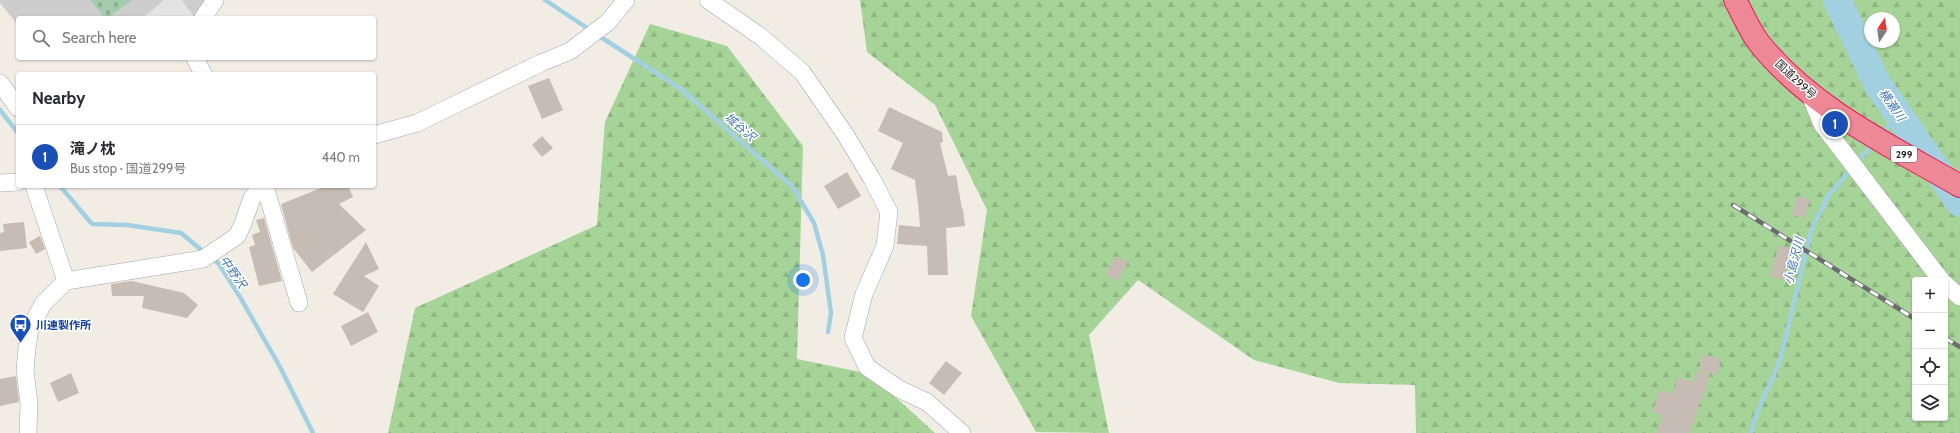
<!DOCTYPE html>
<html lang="en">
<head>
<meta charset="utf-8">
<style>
	:root { --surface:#fff; --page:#f2f2f3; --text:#2b2b33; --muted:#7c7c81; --line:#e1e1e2; --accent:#cf0900 }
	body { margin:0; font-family:Cabin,"Noto Sans JP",sans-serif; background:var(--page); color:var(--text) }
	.controls { position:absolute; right:12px; bottom:12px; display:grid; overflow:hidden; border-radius:4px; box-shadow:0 1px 3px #0004 }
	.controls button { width:36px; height:36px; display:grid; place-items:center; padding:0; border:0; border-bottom:1px solid var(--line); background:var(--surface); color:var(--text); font:20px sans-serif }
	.compass { position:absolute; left:1864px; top:12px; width:36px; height:36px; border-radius:50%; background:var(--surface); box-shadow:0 1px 3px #0004; rotate:13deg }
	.you { position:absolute; left:803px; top:280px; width:14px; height:14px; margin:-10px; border:3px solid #fff; border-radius:50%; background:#1a73e8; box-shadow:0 0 0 6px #1a73e833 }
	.badge { display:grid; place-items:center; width:26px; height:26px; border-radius:50%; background:var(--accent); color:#fff; font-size:13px; font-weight:700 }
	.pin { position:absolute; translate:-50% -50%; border:2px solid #fff; box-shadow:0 1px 4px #0006 }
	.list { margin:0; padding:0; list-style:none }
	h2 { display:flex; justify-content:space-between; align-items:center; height:52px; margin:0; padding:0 16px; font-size:17px }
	h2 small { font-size:13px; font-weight:400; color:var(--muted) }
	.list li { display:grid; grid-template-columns:26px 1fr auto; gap:12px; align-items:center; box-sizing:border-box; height:64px; padding:0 16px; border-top:1px solid var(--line) }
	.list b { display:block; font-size:15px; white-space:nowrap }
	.list p { margin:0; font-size:13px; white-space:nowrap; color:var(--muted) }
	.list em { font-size:13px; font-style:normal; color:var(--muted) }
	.icon { flex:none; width:22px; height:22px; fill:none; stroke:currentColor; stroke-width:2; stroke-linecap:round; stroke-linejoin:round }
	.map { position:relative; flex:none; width:1960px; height:433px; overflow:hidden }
	.search { position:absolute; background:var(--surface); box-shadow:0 1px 3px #0004; left:16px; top:16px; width:360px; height:44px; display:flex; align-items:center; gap:10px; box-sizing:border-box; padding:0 14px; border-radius:4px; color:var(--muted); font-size:15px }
	.panel { position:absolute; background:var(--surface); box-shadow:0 1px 3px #0004; left:16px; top:72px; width:360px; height:116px; border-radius:4px }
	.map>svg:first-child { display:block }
	.religious { fill:#cdcdcd }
	.forest { fill:url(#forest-firs); fill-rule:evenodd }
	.cemetery { fill:url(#cemetery-stones) }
	.parking { fill:#e3e3e3 }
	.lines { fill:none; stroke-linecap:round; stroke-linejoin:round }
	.stream { stroke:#a2d0e1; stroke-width:4.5 }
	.river { stroke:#a2d0e1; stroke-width:28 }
	.building { fill:#c6bcb4 }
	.street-casing { stroke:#a6a6a6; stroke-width:18 }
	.highway-casing { stroke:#e81957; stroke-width:24 }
	.street { stroke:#fff; stroke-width:17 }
	.highway { stroke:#ed8896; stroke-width:22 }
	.rail-casing { stroke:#6d6d6d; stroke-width:4.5 }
	.rail { stroke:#fff; stroke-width:3; stroke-dasharray:9; stroke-linecap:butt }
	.labels { text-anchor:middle; stroke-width:3; stroke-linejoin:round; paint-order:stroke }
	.shield { fill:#fff; stroke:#626262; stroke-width:1 }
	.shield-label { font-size:10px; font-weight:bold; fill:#1f1f1f }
	.street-label { font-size:11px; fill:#1f1f1f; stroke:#fff }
	.transit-label { font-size:11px; font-weight:bold; fill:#164399; stroke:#fff; text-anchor:start }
	.water-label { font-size:12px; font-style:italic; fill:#4478b6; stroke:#fff }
</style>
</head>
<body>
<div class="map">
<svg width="1960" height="433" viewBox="0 0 1960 433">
	<defs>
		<pattern id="forest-firs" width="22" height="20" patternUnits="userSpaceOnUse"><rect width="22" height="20" fill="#a6d397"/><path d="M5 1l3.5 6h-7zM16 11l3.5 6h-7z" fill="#8eb582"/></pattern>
		<pattern id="cemetery-stones" width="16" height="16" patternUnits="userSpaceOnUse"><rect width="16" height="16" fill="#a4cbac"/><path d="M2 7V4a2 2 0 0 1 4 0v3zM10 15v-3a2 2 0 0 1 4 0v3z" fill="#8dae94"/></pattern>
	</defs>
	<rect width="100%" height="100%" fill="#f1ede5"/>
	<polygon class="religious" points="0,0 210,0 197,18 18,18 18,25 0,3"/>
	<g class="forest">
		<path d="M860,0H1960V433H1416L1415,385L1339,383L1254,360L1138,280L1089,335L1109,433L1036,432L971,316L987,210L935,105L867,52ZM1870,18H1894V42H1870ZM1915,280H1945V418H1915Z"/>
		<polygon points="650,24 727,46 803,146 797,359 870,374 935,433 388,433 415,308 597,225 605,122"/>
	</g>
	<polygon class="cemetery" points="90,0 132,0 107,18 105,18"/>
	<polygon class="parking" points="164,0 182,0 195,18 146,18 145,16"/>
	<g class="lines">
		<g class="stream">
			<polyline points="545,0 590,30"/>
			<polyline points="596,34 681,89 792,186 814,223 823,255 831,313 828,332"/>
			<polyline points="0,110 18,133"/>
			<polyline points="1881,134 1898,116"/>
			<polyline points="1856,163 1874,143"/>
			<polyline points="60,186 92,224 127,225 181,233 205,253"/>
			<polyline points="211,257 219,264 240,297 279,365 313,433"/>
			<path d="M1751,433C1757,406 1772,383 1781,357L1811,231L1828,196L1851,169"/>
		</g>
		<polyline class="river" points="1837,0 1878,85 1960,203"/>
	</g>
	<g class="building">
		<polygon points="549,78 563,110 542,119 528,86"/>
		<polygon points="889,107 942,132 943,142 940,143 948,176 956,175 962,209 963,209 965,226 946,228 948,275 928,275 927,246 897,244 899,225 920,227 919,213 915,180 891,169 903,143 878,131"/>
		<polygon points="542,136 553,148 542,157 532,145"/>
		<polygon points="847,172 861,196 838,209 824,186"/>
		<polygon points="326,186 348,186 353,197 339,204 366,230 312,272 293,248 281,204"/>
		<polygon points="1798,196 1810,200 1804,218 1792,215"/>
		<polygon points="264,218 282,281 259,286 249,247 255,245 252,235 260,232 256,220"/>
		<polygon points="24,222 27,248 0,251 0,233 4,232 3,224"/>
		<polygon points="40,236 45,249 36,254 29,242"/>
		<polygon points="366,242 379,269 364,276 379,286 363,312 333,294"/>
		<polygon points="1779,245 1792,249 1784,280 1770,276"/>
		<polygon points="1116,256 1128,263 1117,281 1105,274"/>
		<polygon points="132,281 184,293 198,305 187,318 142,308 144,296 112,296 111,284"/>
		<polygon points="368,312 378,332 351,346 341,326"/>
		<polygon points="1703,354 1721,359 1717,375 1699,370"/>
		<polygon points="946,361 962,373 944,395 929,383"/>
		<polygon points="1696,371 1710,374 1703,400 1701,399 1690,433 1657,433 1663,415 1653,412 1659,390 1673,394 1678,377 1693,382"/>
		<polygon points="71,373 79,393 58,402 50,383"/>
		<polygon points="16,376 19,402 0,406 0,379"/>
	</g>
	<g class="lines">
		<defs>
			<g id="street">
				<polyline points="708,0 760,36 802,72 845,134 872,179 889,212 885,246 864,294 853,338 867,367 899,389 927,402 962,433"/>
				<polyline points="203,18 215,0"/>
				<polyline points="195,58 203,74"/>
				<polyline points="0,83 18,108"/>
				<polyline points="1810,95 1822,124 1941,280"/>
				<polyline points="374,135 417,123 541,63 570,51 608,22 626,0"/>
				<polyline points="0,183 18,182"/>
				<polyline points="34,186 66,281"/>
				<polyline points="265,186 299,303"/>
				<polyline points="1945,284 1960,297"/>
				<polyline points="28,433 29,403 25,370 27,348 30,328 43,304 66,281 203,259 237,236 242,226 252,198 262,186"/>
			</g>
			<path id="highway" d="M1735,0C1743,14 1749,30 1759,43C1811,108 1889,145 1960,186"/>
		</defs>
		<use href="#street" class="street-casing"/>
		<use href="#highway" class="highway-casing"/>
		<use href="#street" class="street"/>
		<use href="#highway" class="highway"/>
		<defs>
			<g id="rail">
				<polyline points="1733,205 1915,319"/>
				<polyline points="1945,338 1960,347"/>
			</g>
		</defs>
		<use href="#rail" class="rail-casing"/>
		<use href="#rail" class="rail"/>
	</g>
	<defs>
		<symbol id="bus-pin" viewBox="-11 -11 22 30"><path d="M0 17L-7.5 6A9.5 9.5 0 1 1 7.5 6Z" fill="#1a4fb4" stroke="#fff"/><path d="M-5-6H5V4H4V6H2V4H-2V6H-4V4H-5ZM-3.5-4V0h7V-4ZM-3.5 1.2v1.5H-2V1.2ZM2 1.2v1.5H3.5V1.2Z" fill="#fff"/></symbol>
	</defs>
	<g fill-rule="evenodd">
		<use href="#bus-pin" x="8" y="312" width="25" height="34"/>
	</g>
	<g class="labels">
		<rect class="shield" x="1891" y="146" width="26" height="16" rx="3"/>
		<g class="shield-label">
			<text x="1904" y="158">299</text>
		</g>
		<g class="street-label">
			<text transform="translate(1796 79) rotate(43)" y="4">国道299号</text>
		</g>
		<g class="transit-label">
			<text x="36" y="329">川連製作所</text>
		</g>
		<g class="water-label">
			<text transform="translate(1892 105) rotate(55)" y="4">横瀬川</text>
			<text transform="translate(740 127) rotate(41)" y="4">城谷沢</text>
			<text transform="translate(1794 261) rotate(-76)" y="4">小島沢川</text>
			<text transform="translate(233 272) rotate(55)" y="4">中野沢</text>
		</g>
	</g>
</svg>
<div class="controls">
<button>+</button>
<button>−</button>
<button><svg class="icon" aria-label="locate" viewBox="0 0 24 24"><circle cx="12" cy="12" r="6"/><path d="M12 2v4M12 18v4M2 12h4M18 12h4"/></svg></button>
<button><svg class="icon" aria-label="layers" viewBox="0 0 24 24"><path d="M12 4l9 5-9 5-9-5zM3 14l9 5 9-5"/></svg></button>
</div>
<svg class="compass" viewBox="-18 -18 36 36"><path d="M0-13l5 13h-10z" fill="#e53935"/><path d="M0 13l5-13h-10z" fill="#7c7c81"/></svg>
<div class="you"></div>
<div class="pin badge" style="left:1835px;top:124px;background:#1a4fb4">1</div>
<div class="search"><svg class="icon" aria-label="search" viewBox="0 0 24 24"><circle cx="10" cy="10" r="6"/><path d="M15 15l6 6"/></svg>Search here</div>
<section class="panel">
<h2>Nearby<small></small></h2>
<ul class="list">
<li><span class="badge" style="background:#1a4fb4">1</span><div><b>滝ノ枕</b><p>Bus stop · 国道299号</p></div><em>440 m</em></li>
</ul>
</section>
</div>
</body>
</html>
